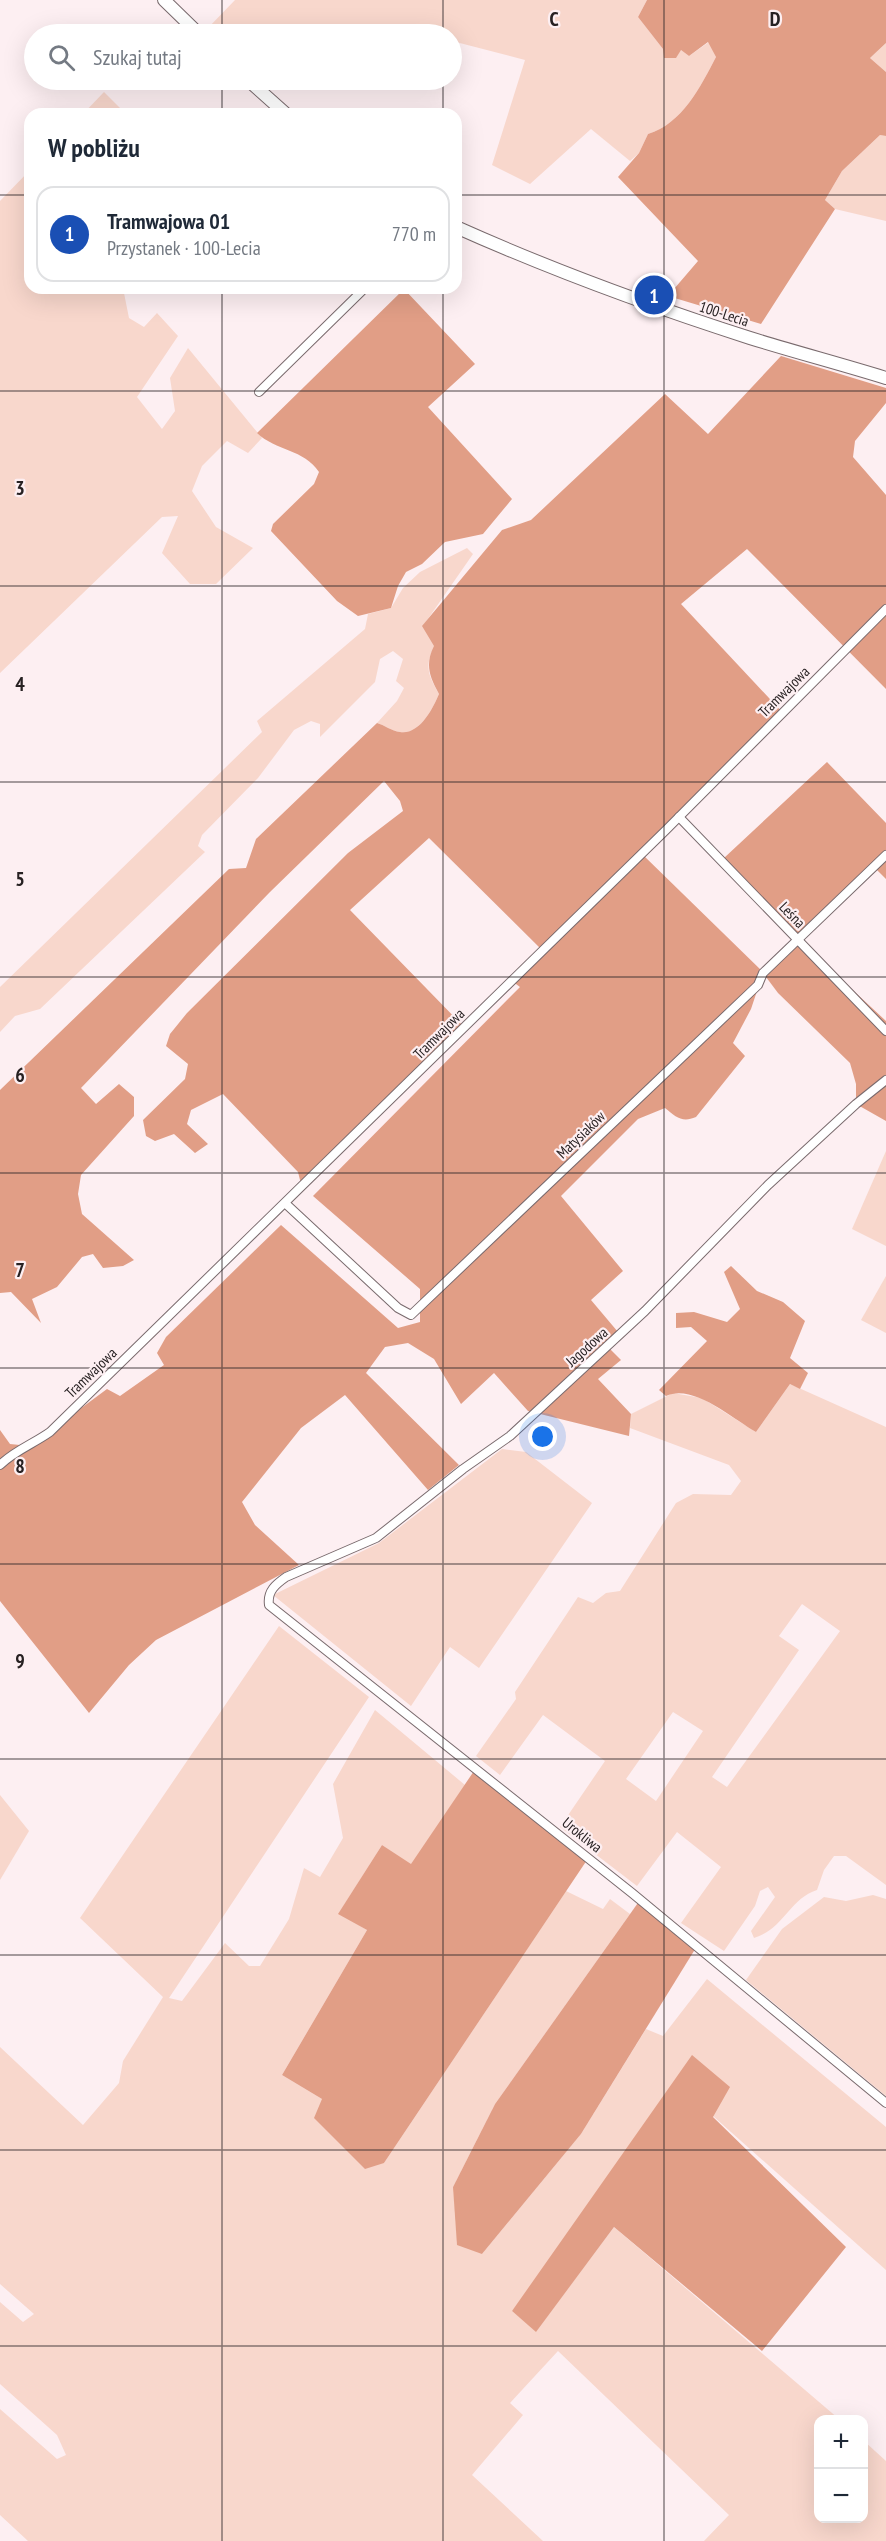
<!DOCTYPE html>
<html lang="pl">
<head>
<meta charset="utf-8">
<style>
	:root { --surface:#fff; --page:#f6f6f7; --text:#1f2937; --muted:#747a83; --line:#e0e1e3; --accent:#db2777 }
	body { margin:0; font-family:"PT Sans Narrow",sans-serif; background:var(--page); color:var(--text) }
	.controls { position:absolute; right:18px; bottom:18px; display:grid; overflow:hidden; border-radius:12px; box-shadow:0 6px 24px #0002 }
	.controls button { width:54px; height:54px; display:grid; place-items:center; padding:0; border:0; border-bottom:2px solid var(--line); background:var(--surface); color:var(--text); font:30px sans-serif }
	.you { position:absolute; left:543px; top:1437px; width:21px; height:21px; margin:-15px; border:4px solid #fff; border-radius:50%; background:#1a73e8; box-shadow:0 0 0 9px #1a73e833 }
	.badge { display:grid; place-items:center; width:39px; height:39px; border-radius:50%; background:var(--accent); color:#fff; font-size:20px; font-weight:700 }
	.pin { position:absolute; translate:-50% -50%; border:3px solid #fff; box-shadow:0 2px 6px #0006 }
	.list { margin:0; padding:0; list-style:none }
	h2 { display:flex; justify-content:space-between; align-items:center; height:78px; margin:0; padding:0 24px; font-size:26px }
	h2 small { font-size:20px; font-weight:400; color:var(--muted) }
	.list li { display:grid; grid-template-columns:39px 1fr auto; gap:18px; align-items:center; box-sizing:border-box; height:96px; margin:0 12px 12px; padding:0 12px; border:2px solid var(--line); border-radius:18px }
	.list b { display:block; font-size:22px; white-space:nowrap }
	.list p { margin:0; font-size:20px; white-space:nowrap; color:var(--muted) }
	.list em { font-size:20px; font-style:normal; color:var(--muted) }
	.icon { flex:none; width:33px; height:33px; fill:none; stroke:currentColor; stroke-width:2; stroke-linecap:round; stroke-linejoin:round }
	.map { position:relative; flex:none; width:886px; height:2541px; overflow:hidden }
	.search { position:absolute; background:var(--surface); box-shadow:0 6px 24px #0002; left:24px; top:24px; width:438px; height:66px; display:flex; align-items:center; gap:15px; box-sizing:border-box; padding:0 21px; border-radius:33px; color:var(--muted); font-size:22px }
	.panel { position:absolute; background:var(--surface); box-shadow:0 6px 24px #0002; left:24px; top:108px; width:438px; height:186px; border-radius:18px }
	.map>svg:first-child { display:block }
	.green { fill:#f8d7cc; fill-rule:evenodd }
	.forest { fill:#e19e86 }
	.lines { fill:none; stroke-linecap:round; stroke-linejoin:round }
	.street-casing { stroke:#796a6d; stroke-width:10 }
	.secondary-casing { stroke:#796a6d; stroke-width:14 }
	.street { stroke:#fff; stroke-width:8 }
	.secondary { stroke:#fff; stroke-width:12 }
	.grid { fill:none; stroke:#272122; stroke-width:1.5; stroke-opacity:0.55 }
	.labels { text-anchor:middle; stroke-width:4.5; stroke-linejoin:round; paint-order:stroke }
	.street-label { font-size:15px; fill:#272122; stroke:#fdeff2 }
	.grid-label { font-size:20px; text-anchor:middle; font-weight:bold; fill:#272122; stroke:#fdeff2; stroke-width:4.5; stroke-linejoin:round; paint-order:stroke }
</style>
</head>
<body>
<div class="map">
<svg width="886" height="2541" viewBox="0 0 886 2541">
	<rect width="100%" height="100%" fill="#fdeff2"/>
	<g class="green">
		<path d="M235,0H647L638,17L663,49L681,50L689,56L709,42L716,57C701,86 682,124 648,134L639,153L630,161L591,129L530,184L492,165L525,60L452,41V34C423,34 396,26 367,28L362,34H211L206,30Z"/>
		<polygon points="886,43 886,72 870,58"/>
		<polygon points="104,92 126,114 83,114"/>
		<polygon points="880,135 886,136 886,221 835,209 825,200 842,171"/>
		<polygon points="30,170 30,288 123,288 129,318 144,327 157,313 178,336 137,397 162,429 175,411 170,378 188,348 262,438 248,453 227,441 202,466 192,491 216,527 253,548 216,584 190,584 162,553 178,516 162,517 0,673 0,201"/>
		<path d="M467,548L473,554L423,626L435,646C424,666 428,675 439,694C433,708 420,735 400,732C392,731 384,725 377,723L397,701L404,688L396,681L403,659L393,651L380,659L375,682L320,737V724L311,721L294,730L258,778L202,835L198,846L205,852L40,1009L15,1016L0,1032V987L262,732L257,721L365,629L368,614L391,608L403,588L420,572Z"/>
		<polygon points="886,1151 886,1246 852,1229"/>
		<polygon points="886,1276 886,1333 861,1320"/>
		<path d="M790,1384L886,1427V1885L846,1856H834L824,1870L817,1890C789,1899 784,1929 754,1938L751,1931L775,1897L768,1887L760,1891L755,1906L724,1951L681,1923L721,1867L677,1832L637,1886L560,1827L605,1761L543,1715L500,1775L476,1756L516,1699L515,1692L578,1597L593,1603L606,1593L620,1591L676,1503L693,1494L731,1495L741,1481L729,1465L630,1428L631,1414L673,1393L702,1398L756,1432ZM802,1604L840,1631L727,1787L712,1777L799,1650L779,1636ZM673,1712L703,1731L656,1801L626,1779Z"/>
		<polygon points="502,1449 526,1452 592,1503 479,1668 450,1647 411,1706 273,1595 379,1543"/>
		<polygon points="279,1626 369,1697 169,1998 182,2001 225,1943 249,1966 260,1966 289,1919 304,1868 320,1877 343,1838 333,1784 375,1710 465,1785 411,1865 382,1845 339,1913 367,1930 282,2075 322,2099 384,2163 566,1891 603,1909 610,1899 630,1914 495,2104 453,2187 482,2254 581,2134 646,2029 663,2036 707,1979 886,2127 886,2270 713,2116 512,2311 536,2331 614,2227 839,2419 818,2420 818,2518 864,2518 864,2441 886,2461 886,2541 704,2541 729,2515 558,2351 510,2403 523,2415 472,2475 543,2541 28,2541 0,2515 0,2409 57,2459 66,2455 57,2435 0,2384 0,2302 23,2322 34,2314 0,2284 0,2047 83,2125 119,2083 123,2061 163,1997 80,1918"/>
		<polygon points="0,1795 29,1831 0,1880"/>
		<polygon points="873,1895 886,1899 886,2096 746,1980 782,1929 824,1897 846,1901"/>
	</g>
	<g class="forest">
		<path d="M647,0H886V43L870,58L886,72V136L880,135L842,171L825,200L835,209L761,324L668,296L698,261L618,177L639,153L648,134C682,124 701,86 716,57L708,42L689,56L681,50L676,58H664L663,49L638,17Z"/>
		<path d="M404,289L475,364L428,407L512,499L483,534L445,542L422,564L406,572L398,586L391,608L358,616L337,601L271,531L273,524L314,484L319,472C304,449 276,451 257,433Z"/>
		<path d="M781,356L886,388V403L855,441L853,457L886,495V689L747,549L681,604L783,713L642,854L763,972L798,940L724,858L827,762L886,823V879L874,867L799,940L886,1021V1121L856,1104V1084L850,1063L778,993L763,973L751,1009L733,1043L745,1056L696,1117C682,1123 676,1117 665,1108L638,1119L561,1196L623,1271L591,1300L618,1332L605,1344L621,1360L598,1379L631,1414L629,1436L528,1411L494,1373L461,1404L434,1359L408,1343L385,1347L366,1373L459,1465L428,1490L345,1395L301,1428L242,1502L255,1525L299,1565L156,1640L129,1665L89,1713L0,1601V1430L10,1444L30,1446L107,1389L120,1396L164,1365L157,1353L166,1337L281,1225L398,1328L420,1322V1289L313,1196L520,987L512,981L543,951L429,838L350,910L465,1028L302,1188L298,1172L223,1094L191,1110L187,1124L208,1144L195,1153L174,1134L155,1141L146,1136L143,1120L185,1079L188,1064L166,1046L170,1034L187,1013L348,853L403,811L400,801L384,781L270,892L81,1088L96,1104L119,1084L134,1097V1116L81,1175L78,1194L82,1214L134,1260L123,1266L103,1268L93,1254L82,1257L57,1287L32,1299L41,1323L11,1292L0,1293V1090L229,869L246,868L256,839L377,723C384,725 392,731 400,732C420,735 433,708 439,694C429,676 425,664 434,646L422,626L502,530L531,520L665,394L708,434Z"/>
		<path d="M731,1266L757,1291L783,1302L805,1321L790,1358L808,1373L800,1389L790,1384L756,1432C733,1419 693,1383 666,1396L659,1390L707,1341L691,1327L676,1328V1313L694,1312L727,1322L740,1309L724,1272Z"/>
		<polygon points="476,1768 587,1860 384,2163 365,2169 314,2118 322,2099 282,2075 367,1930 338,1914 382,1845 411,1864"/>
		<polygon points="640,1900 697,1946 581,2134 482,2254 457,2245 453,2187 495,2104"/>
		<polygon points="692,2055 730,2087 713,2117 846,2247 762,2351 614,2227 536,2332 512,2311"/>
	</g>
	<g class="lines">
		<defs>
			<g id="street">
				<polyline points="259,392 365,288"/>
				<polyline points="679,817 886,1031"/>
				<path d="M886,1080L856,1104L768,1185L645,1311L510,1436L463,1469L376,1538L286,1577C276,1584 267,1591 269,1605L632,1893L886,2103"/>
				<polyline points="286,1204 398,1308 411,1315 758,985 763,973 886,855"/>
				<path d="M0,1465C14,1451 33,1444 50,1432L666,830L886,609"/>
			</g>
			<g id="secondary">
				<polyline points="164,0 199,34"/>
				<polyline points="248,80 286,114"/>
				<path d="M456,227C552,270 650,306 750,338C795,352 841,364 886,378"/>
			</g>
		</defs>
		<use href="#street" class="street-casing"/>
		<use href="#secondary" class="secondary-casing"/>
		<use href="#street" class="street"/>
		<use href="#secondary" class="secondary"/>
	</g>
	<path class="grid" d="M222,0V34M443,0V34M664,0V2541M222,80V114M443,80V114M0,195H30M456,195H886M222,288V2541M443,288V2541M0,391H886M0,586H886M0,782H886M0,977H886M0,1173H886M0,1368H886M0,1564H886M0,1759H886M0,1955H886M0,2150H886M0,2346H886"/>
	<g class="labels">
		<g class="street-label">
			<text transform="translate(724 314) rotate(18)" y="5">100-Lecia</text>
			<text transform="translate(784 692) rotate(-45)" y="5">Tramwajowa</text>
			<text transform="translate(792 915) rotate(46)" y="5">Leśna</text>
			<text transform="translate(439 1034) rotate(-45)" y="5">Tramwajowa</text>
			<text transform="translate(581 1135) rotate(-44)" y="5">Matysiaków</text>
			<text transform="translate(587 1347) rotate(-42)" y="5">Jagodowa</text>
			<text transform="translate(91 1373) rotate(-44)" y="5">Tramwajowa</text>
			<text transform="translate(582 1835) rotate(39)" y="5">Urokliwa</text>
		</g>
	</g>
	<g class="grid-label">
		<text x="554" y="26">C</text>
		<text x="775" y="26">D</text>
		<text x="20" y="495">3</text>
		<text x="20" y="691">4</text>
		<text x="20" y="886">5</text>
		<text x="20" y="1082">6</text>
		<text x="20" y="1277">7</text>
		<text x="20" y="1473">8</text>
		<text x="20" y="1668">9</text>
	</g>
</svg>
<div class="controls">
<button>+</button>
<button>−</button>
</div>
<div class="you"></div>
<div class="pin badge" style="left:654px;top:295px;background:#1a4fb4">1</div>
<div class="search"><svg class="icon" aria-label="search" viewBox="0 0 24 24"><circle cx="10" cy="10" r="6"/><path d="M15 15l6 6"/></svg>Szukaj tutaj</div>
<section class="panel">
<h2>W pobliżu<small></small></h2>
<ul class="list">
<li><span class="badge" style="background:#1a4fb4">1</span><div><b>Tramwajowa 01</b><p>Przystanek · 100-Lecia</p></div><em>770 m</em></li>
</ul>
</section>
</div>
</body>
</html>
